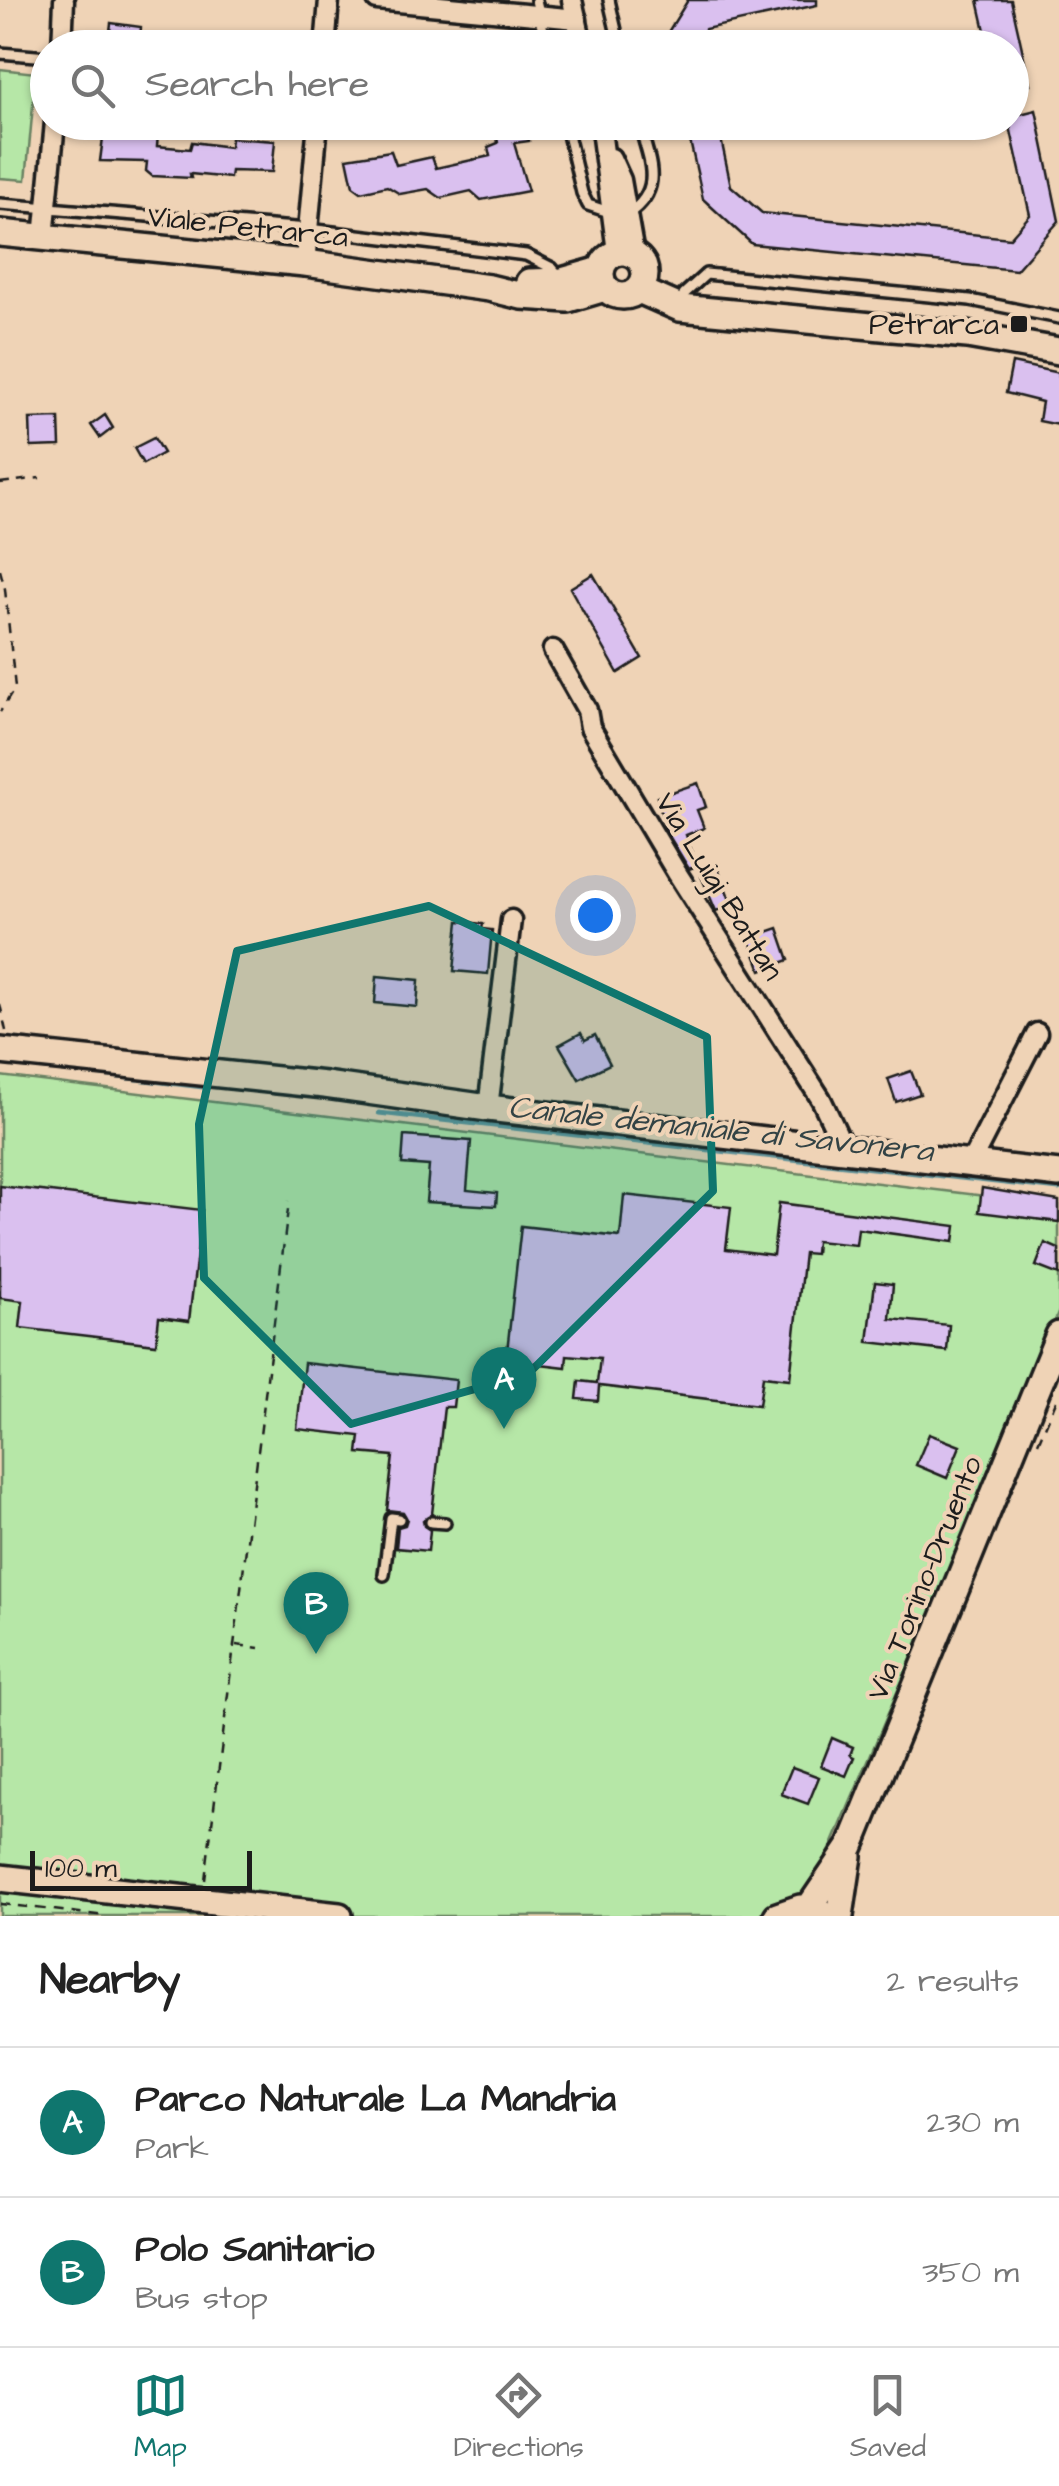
<!DOCTYPE html>
<html lang="en">
<head>
<meta charset="utf-8">
<style>
	:root { --surface:#fff; --page:#f6f6f6; --text:#222; --muted:#767676; --line:#e0e0e0; --accent:#0f766e }
	body { margin:0; font-family:"Architects Daughter",sans-serif; background:var(--page); color:var(--text) }
	.scale { position:absolute; left:30px; bottom:25px; width:222px; box-sizing:border-box; padding-left:10px; border:5px solid #1c1c1c; border-top:0; font-size:28px; line-height:35px; white-space:nowrap; color:#1c1c1c; -webkit-text-stroke:8px #efd3b6; paint-order:stroke }
	.you { position:absolute; left:595px; top:915px; width:35px; height:35px; margin:-25px; border:8px solid #fff; border-radius:50%; background:#1a73e8; box-shadow:0 0 0 15px #1a73e833 }
	.badge { display:grid; place-items:center; width:65px; height:65px; border-radius:50%; background:var(--accent); color:#fff; font-size:32px; font-weight:700 }
	.pin { position:absolute; translate:-50% -82px; filter:drop-shadow(0 2px 5px #0008) }
	.pin::after { content:''; position:absolute; top:52px; width:35px; height:30px; background:inherit; clip-path:polygon(0 0,100% 0,50% 100%) }
	.list { margin:0; padding:0; list-style:none }
	h2 { display:flex; justify-content:space-between; align-items:center; height:130px; margin:0; padding:0 40px; font-size:42px }
	h2 small { font-size:32px; font-weight:400; color:var(--muted) }
	.list li { display:grid; grid-template-columns:65px 1fr auto; gap:30px; align-items:center; box-sizing:border-box; height:150px; padding:0 40px; border-top:2px solid var(--line) }
	.list b { display:block; font-size:38px; white-space:nowrap }
	.list p { margin:0; font-size:32px; white-space:nowrap; color:var(--muted) }
	.list em { font-size:32px; font-style:normal; color:var(--muted) }
	.icon { flex:none; width:55px; height:55px; fill:none; stroke:currentColor; stroke-width:2; stroke-linecap:round; stroke-linejoin:round }
	.map { position:relative; flex:none; width:1059px; height:1916px; overflow:hidden }
	.search { position:absolute; background:var(--surface); box-shadow:0 2px 8px #0004; left:30px; right:30px; top:30px; height:110px; display:flex; align-items:center; gap:25px; box-sizing:border-box; padding:0 35px; border-radius:55px; color:var(--muted); font-size:38px }
	.sheet { height:430px; background:var(--surface) }
	nav { display:flex; justify-content:space-around; align-items:center; box-sizing:border-box; height:140px; border-top:2px solid var(--line); background:var(--surface); font-size:28px; color:var(--muted) }
	nav a { display:grid; justify-items:center; gap:5px }
	nav .on { color:var(--accent) }
	.map>svg:first-child { display:block }
	.green { fill:#b6e7a7; stroke:#698262; stroke-width:2.5 }
	.lines { fill:none; stroke-linecap:round; stroke-linejoin:round }
	.stream { stroke:#619198; stroke-width:5 }
	.building { fill:#dac0ef; stroke:#1c1c1c; stroke-width:2.5 }
	.lane-casing { stroke:#1c1c1c; stroke-width:16 }
	.street-casing { stroke:#1c1c1c; stroke-width:25 }
	.secondary-casing { stroke:#1c1c1c; stroke-width:32 }
	.path { stroke:#1c1c1c; stroke-width:2.5; stroke-dasharray:10 8; stroke-linecap:butt }
	.lane { stroke:#efd3b6; stroke-width:9 }
	.street { stroke:#efd3b6; stroke-width:18 }
	.secondary { stroke:#efd3b6; stroke-width:25 }
	.marked { fill:#0f766e; fill-opacity:0.2; stroke:#0f766e; stroke-width:8; stroke-linejoin:round }
	.poi-dot { fill:#1c1c1c; stroke:#efd3b6; stroke-width:4 }
	.labels { text-anchor:middle; stroke-width:8; stroke-linejoin:round; paint-order:stroke }
	.street-label { font-size:30px; fill:#1c1c1c; stroke:#efd3b6 }
	.poi-label { font-size:30px; fill:#1c1c1c; stroke:#efd3b6; text-anchor:end }
	.water-label { font-size:32px; font-style:italic; fill:#334345; stroke:#efd3b6 }
</style>
</head>
<body>
<div class="map">
<svg width="1059" height="1916" viewBox="0 0 1059 1916">
	<rect width="100%" height="100%" fill="#efd3b6"/>
	<filter id="ink" filterUnits="userSpaceOnUse"><feTurbulence type="fractalNoise" baseFrequency=".01" numOctaves="2"/><feDisplacementMap in="SourceGraphic" scale="20" xChannelSelector="R" yChannelSelector="G"/><feConvolveMatrix kernelMatrix="1 2 1 2 8 2 1 2 1" color-interpolation-filters="sRGB"/></filter>
	<g filter="url(#ink)">
		<g class="green">
			<polygon points="0,69 36,73 26,180 0,178"/>
			<polygon points="0,1076 1059,1205 1059,1311 802,1916 0,1916"/>
		</g>
		<g class="lines">
			<g class="stream">
				<polyline points="37,1067 203,1087"/>
				<polyline points="379,1113 1059,1189"/>
			</g>
		</g>
		<g class="building">
			<polygon points="688,0 817,0 817,5 705,29 694,48 658,48"/>
			<polygon points="978,0 1011,0 1030,84 1012,89 1012,48 989,48"/>
			<polygon points="111,23 141,27 139,48 108,48"/>
			<polygon points="1036,110 1059,221 1016,270 752,244 703,199 690,141 720,134 731,186 762,213 1010,238 1030,215 1009,122 1012,122 1012,116"/>
			<polygon points="105,122 133,122 133,131 158,134 157,146 190,149 192,142 230,147 231,138 275,141 272,172 231,171 230,178 190,174 191,178 152,176 146,171 147,162 100,161"/>
			<polygon points="494,122 525,122 529,141 514,143 528,191 481,200 471,191 441,198 428,189 400,194 387,186 361,192 353,186 347,158 391,151 396,165 432,157 436,168 490,156 488,147 498,143"/>
			<polygon points="1012,363 1059,373 1059,425 1039,421 1042,402 1006,393"/>
			<polygon points="105,415 113,428 100,438 91,425"/>
			<polygon points="59,418 60,446 31,447 30,419"/>
			<polygon points="154,438 163,453 143,464 134,448"/>
			<polygon points="593,574 642,658 618,673 570,588"/>
			<polygon points="698,783 706,807 697,810 704,828 686,835 697,866 689,869 666,831 657,797"/>
			<polygon points="716,864 732,905 716,911 699,871"/>
			<polygon points="459,921 483,924 482,929 492,930 488,974 454,971"/>
			<polygon points="778,928 789,960 761,970 749,938"/>
			<polygon points="377,976 419,980 417,1007 375,1003"/>
			<polygon points="581,1033 585,1040 595,1035 610,1064 579,1079 559,1045"/>
			<polygon points="911,1071 920,1094 896,1102 888,1079"/>
			<polygon points="404,1136 471,1141 467,1190 497,1193 496,1206 426,1202 429,1166 402,1164"/>
			<polygon points="0,1186 202,1210 189,1321 159,1317 156,1344 20,1328 23,1301 0,1298"/>
			<polygon points="982,1188 1059,1201 1059,1222 979,1212"/>
			<polygon points="624,1195 731,1207 726,1249 773,1255 779,1203 956,1226 954,1242 858,1229 856,1245 816,1241 815,1254 804,1253 790,1379 763,1376 759,1405 599,1386 598,1401 577,1399 579,1381 597,1383 600,1358 567,1355 566,1367 506,1360 521,1226 620,1237"/>
			<polygon points="1045,1243 1059,1249 1059,1275 1036,1266"/>
			<polygon points="875,1282 893,1284 890,1319 949,1325 947,1351 868,1342"/>
			<polygon points="304,1363 456,1380 453,1407 444,1407 432,1514 423,1520 424,1526 430,1530 428,1551 396,1548 398,1527 405,1525 407,1519 403,1512 387,1510 393,1456 358,1453 360,1436 297,1429"/>
			<polygon points="929,1434 960,1446 947,1478 916,1465"/>
			<polygon points="832,1738 853,1747 850,1755 854,1757 846,1776 821,1766"/>
			<polygon points="792,1767 819,1777 808,1804 781,1794"/>
		</g>
		<g class="lines">
			<defs>
				<g id="lane">
					<polyline points="536,0 547,48"/>
					<polyline points="609,0 620,48"/>
					<polyline points="0,53 48,57"/>
					<polyline points="565,122 582,193 588,205 612,213"/>
					<polyline points="0,204 308,229 526,255 552,268 558,275"/>
					<path d="M628,214C666,188 648,160 639,122"/>
					<polyline points="684,294 706,274 970,300 1059,318"/>
					<polyline points="431,1522 445,1523"/>
					<polyline points="384,1575 391,1518 399,1519"/>
				</g>
				<g id="street">
					<polyline points="377,0 577,19"/>
					<polyline points="572,0 583,48"/>
					<polyline points="62,48 64,0"/>
					<polyline points="325,48 329,0"/>
					<polyline points="600,122 617,252"/>
					<polyline points="611,158 621,180 634,254"/>
					<polyline points="44,238 55,122"/>
					<polyline points="305,263 318,122"/>
					<polyline points="553,650 587,710 590,727 677,873 821,1099 845,1150"/>
					<polyline points="488,1108 511,920"/>
					<polyline points="969,1166 1037,1033"/>
				</g>
				<g id="secondary">
					<polyline points="0,233 305,263 489,288 522,296 568,299 605,288"/>
					<circle cx="623" cy="274" r="22"/>
					<polyline points="529,282 562,281 601,270"/>
					<polyline points="639,290 680,308 967,335 1059,351"/>
					<polyline points="0,1051 325,1085 488,1108 1059,1174"/>
					<polyline points="0,1878 339,1916"/>
					<polyline points="809,1908 851,1846 1059,1335"/>
					<polyline points="777,1916 800,1908 823,1913"/>
					<polyline points="840,1916 849,1856"/>
				</g>
			</defs>
			<use href="#lane" class="lane-casing"/>
			<use href="#street" class="street-casing"/>
			<use href="#secondary" class="secondary-casing"/>
			<g class="path">
				<polyline points="0,483 40,478"/>
				<polyline points="0,570 5,589 15,688 0,712"/>
				<polyline points="0,1004 6,1031"/>
				<polyline points="1038,1443 1059,1394"/>
				<polyline points="236,1645 259,1648"/>
				<polyline points="205,1880 289,1201"/>
				<polyline points="0,1904 107,1916"/>
			</g>
			<use href="#lane" class="lane"/>
			<use href="#street" class="street"/>
			<use href="#secondary" class="secondary"/>
		</g>
	</g>
	<path class="marked" d="M429,906L707,1037L713,1191L528,1374L351,1424L204,1278L199,1124L237,951Z"/>
	<rect class="poi-dot" x="1009" y="314" width="20" height="20" rx="5"/>
	<g class="labels">
		<g class="street-label">
			<text transform="translate(248 226) rotate(6)" y="10">Viale Petrarca</text>
			<text transform="translate(720 886) rotate(58)" y="10">Via Luigi Battan</text>
			<text transform="translate(924 1578) rotate(-68)" y="10">Via Torino-Druento</text>
		</g>
		<g class="poi-label">
			<text x="999" y="334">Petrarca</text>
		</g>
		<g class="water-label">
			<text transform="translate(721 1128) rotate(6)" y="11">Canale demaniale di Savonera</text>
		</g>
	</g>
</svg>
<div class="scale">100 m</div>
<div class="you"></div>
<div class="pin badge" style="left:504px;top:1429px">A</div>
<div class="pin badge" style="left:316px;top:1654px">B</div>
<div class="search"><svg class="icon" aria-label="search" viewBox="0 0 24 24"><circle cx="10" cy="10" r="6"/><path d="M15 15l6 6"/></svg>Search here</div>
</div>
<section class="sheet">
<h2>Nearby<small>2 results</small></h2>
<ul class="list">
<li><span class="badge">A</span><div><b>Parco Naturale La Mandria</b><p>Park</p></div><em>230 m</em></li>
<li><span class="badge">B</span><div><b>Polo Sanitario</b><p>Bus stop</p></div><em>350 m</em></li>
</ul>
</section>
<nav>
<a class="on"><svg class="icon" aria-label="map" viewBox="0 0 24 24"><path d="M3 6l6-2 6 2 6-2v14l-6 2-6-2-6 2zM9 4v14M15 6v14"/></svg>Map</a>
<a><svg class="icon" aria-label="directions" viewBox="0 0 24 24"><path d="M12 3l9 9-9 9-9-9zM9 14v-3h6M13 9l2 2-2 2"/></svg>Directions</a>
<a><svg class="icon" aria-label="saved" viewBox="0 0 24 24"><path d="M7 4h10v16l-5-4-5 4z"/></svg>Saved</a>
</nav>
</body>
</html>
